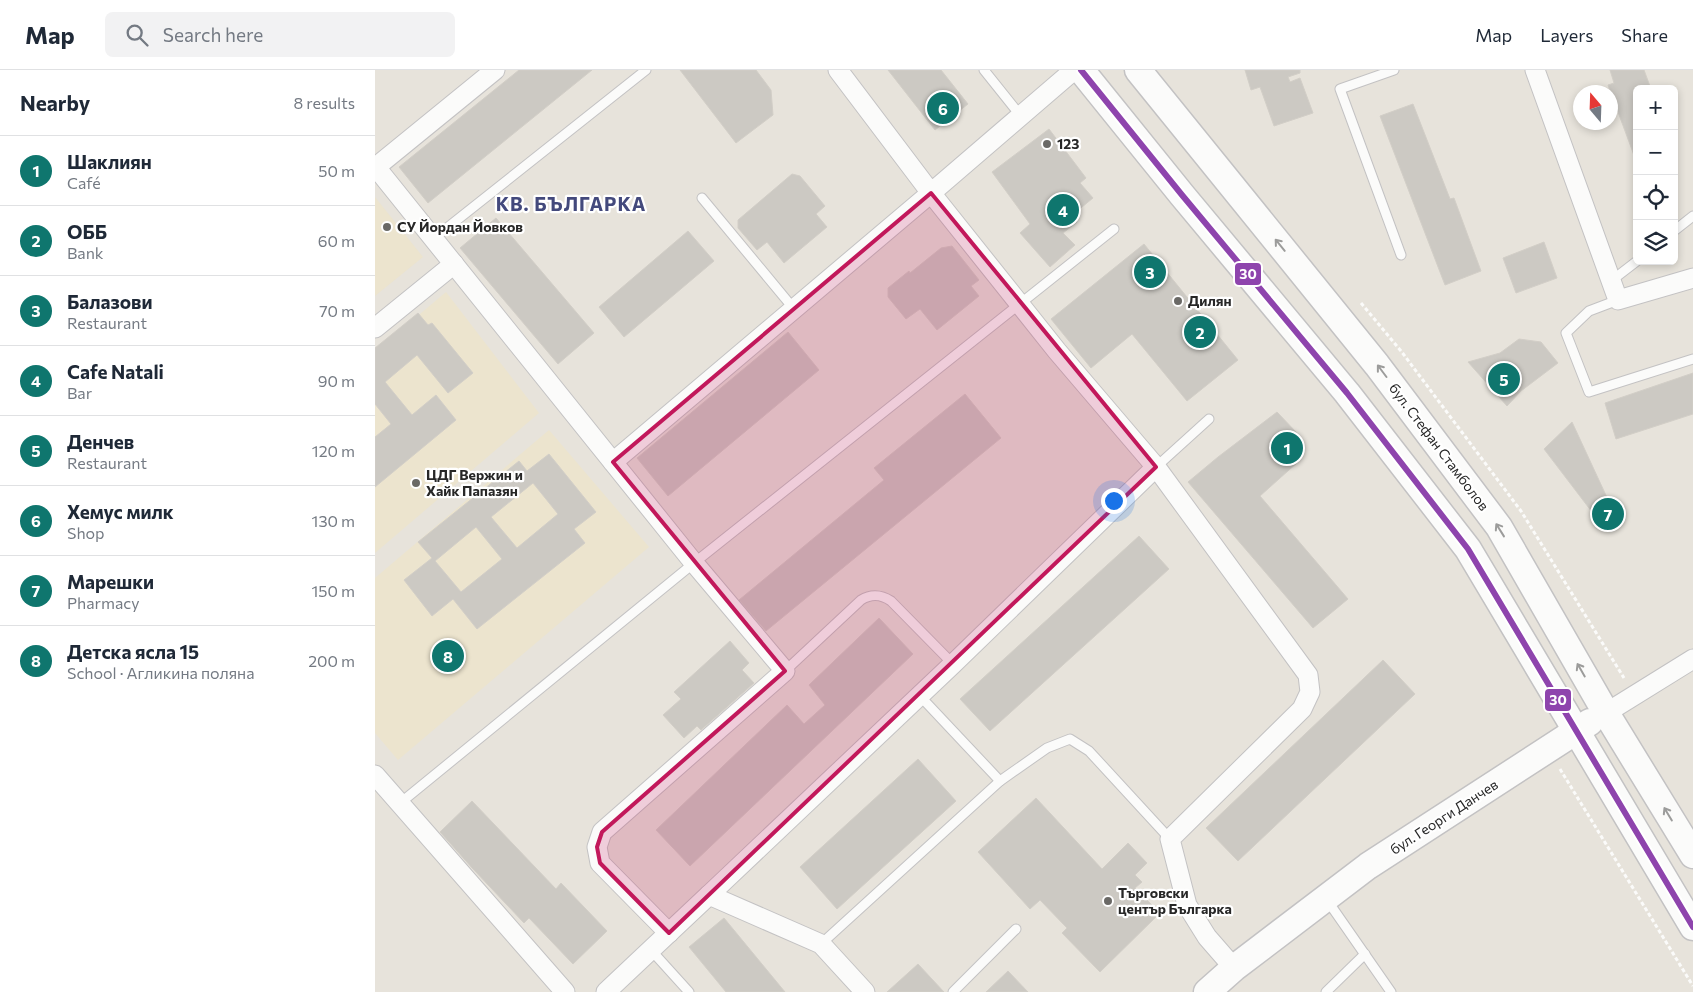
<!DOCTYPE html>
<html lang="en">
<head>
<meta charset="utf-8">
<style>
	:root { --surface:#fff; --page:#f2f2f3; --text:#1f2937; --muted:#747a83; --line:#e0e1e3; --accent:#0f766e }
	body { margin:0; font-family:Commissioner,sans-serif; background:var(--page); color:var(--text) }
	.controls { position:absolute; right:15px; top:15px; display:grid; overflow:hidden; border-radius:8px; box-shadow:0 2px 8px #0003 }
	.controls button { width:45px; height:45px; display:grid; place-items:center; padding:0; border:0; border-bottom:1px solid var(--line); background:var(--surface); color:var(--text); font:25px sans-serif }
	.compass { position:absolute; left:1198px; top:15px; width:45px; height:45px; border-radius:50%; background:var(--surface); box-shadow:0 2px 8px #0003; rotate:341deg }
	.you { position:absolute; left:738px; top:430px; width:18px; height:18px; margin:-12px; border:4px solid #fff; border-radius:50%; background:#1a73e8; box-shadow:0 0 0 8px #1a73e833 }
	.badge { display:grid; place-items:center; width:32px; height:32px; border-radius:50%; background:var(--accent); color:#fff; font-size:16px; font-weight:700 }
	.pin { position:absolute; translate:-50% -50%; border:2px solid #fff; box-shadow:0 1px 5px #0006 }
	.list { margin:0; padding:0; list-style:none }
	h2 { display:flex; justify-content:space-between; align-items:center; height:65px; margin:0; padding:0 20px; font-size:21px }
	h2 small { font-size:16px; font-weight:400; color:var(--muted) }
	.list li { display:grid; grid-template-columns:32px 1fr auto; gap:15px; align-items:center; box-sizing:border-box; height:70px; padding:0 20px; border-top:1px solid var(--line) }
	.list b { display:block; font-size:19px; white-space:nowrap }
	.list p { margin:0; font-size:16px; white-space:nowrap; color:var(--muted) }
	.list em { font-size:16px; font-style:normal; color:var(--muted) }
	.icon { flex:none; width:28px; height:28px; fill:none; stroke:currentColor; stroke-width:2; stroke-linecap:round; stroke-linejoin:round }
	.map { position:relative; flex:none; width:1318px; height:922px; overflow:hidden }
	header { display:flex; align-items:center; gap:30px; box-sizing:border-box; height:70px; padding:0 25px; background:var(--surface); border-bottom:1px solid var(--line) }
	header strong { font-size:24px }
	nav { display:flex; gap:28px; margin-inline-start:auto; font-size:18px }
	.search { width:350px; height:45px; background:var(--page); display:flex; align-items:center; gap:12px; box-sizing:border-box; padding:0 18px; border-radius:8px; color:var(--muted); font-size:19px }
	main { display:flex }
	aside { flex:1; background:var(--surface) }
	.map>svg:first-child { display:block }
	.education { fill:#ece4ce }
	.building { fill:#ccc9c3; stroke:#d2cec7; fill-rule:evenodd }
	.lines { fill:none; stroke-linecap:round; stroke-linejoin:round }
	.service-casing { stroke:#c3c2c3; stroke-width:11 }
	.minor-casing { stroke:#c3c2c3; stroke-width:21 }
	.secondary-casing { stroke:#c3c2c3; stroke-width:29 }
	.path { stroke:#fbfbfa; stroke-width:3; stroke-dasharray:4 2.5; stroke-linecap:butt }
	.service { stroke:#fbfbfa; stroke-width:9 }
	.minor { stroke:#fbfbfa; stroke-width:19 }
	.secondary { stroke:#fbfbfa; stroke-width:26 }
	.bus-1-casing { stroke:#fff; stroke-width:10 }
	.bus-1 { stroke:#8e44ad; stroke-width:6 }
	.oneway { stroke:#9c9c9b }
	.marked { fill:#c2185b; fill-opacity:0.2; stroke:#c2185b; stroke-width:4; stroke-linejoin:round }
	.poi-dot { fill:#6a6966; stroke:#fff; stroke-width:2 }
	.labels { text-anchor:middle; stroke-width:4.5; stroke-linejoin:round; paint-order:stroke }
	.poi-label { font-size:14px; font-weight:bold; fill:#272727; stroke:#fff; text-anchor:start }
	.street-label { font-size:14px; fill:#272727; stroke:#fff }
	.district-label { font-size:19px; font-weight:bold; letter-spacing:1px; fill:#43497c; stroke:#fff }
	.line-badge { stroke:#fff; stroke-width:2 }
	.badge-label { font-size:14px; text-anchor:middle; font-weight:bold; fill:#fff }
</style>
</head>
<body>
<header>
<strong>Map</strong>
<div class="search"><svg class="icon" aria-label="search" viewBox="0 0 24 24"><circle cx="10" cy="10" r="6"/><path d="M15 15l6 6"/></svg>Search here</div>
<nav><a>Map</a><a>Layers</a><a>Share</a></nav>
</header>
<main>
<aside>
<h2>Nearby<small>8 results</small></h2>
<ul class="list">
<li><span class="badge">1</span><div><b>Шаклиян</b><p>Café</p></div><em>50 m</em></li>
<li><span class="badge">2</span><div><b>ОББ</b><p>Bank</p></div><em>60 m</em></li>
<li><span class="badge">3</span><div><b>Балазови</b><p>Restaurant</p></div><em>70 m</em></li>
<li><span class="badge">4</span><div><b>Cafe Natali</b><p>Bar</p></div><em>90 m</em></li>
<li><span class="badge">5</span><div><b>Денчев</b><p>Restaurant</p></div><em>120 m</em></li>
<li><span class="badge">6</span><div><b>Хемус милк</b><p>Shop</p></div><em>130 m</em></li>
<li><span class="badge">7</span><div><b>Марешки</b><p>Pharmacy</p></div><em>150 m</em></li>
<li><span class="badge">8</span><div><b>Детска ясла 15</b><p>School · Агликина поляна</p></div><em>200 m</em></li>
</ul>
</aside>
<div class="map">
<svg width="1318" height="922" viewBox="0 0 1318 922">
	<rect width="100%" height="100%" fill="#e7e3db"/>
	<g class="education">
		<polygon points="0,127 48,187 0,226"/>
		<polygon points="71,222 164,343 0,483 0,282"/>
		<polygon points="174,360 274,477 23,690 0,663 0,508"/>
	</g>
	<g class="building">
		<polygon points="144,0 217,0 53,133 24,97"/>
		<polygon points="305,0 381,0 396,20 398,45 361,73"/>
		<polygon points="513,0 566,0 593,34 560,60"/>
		<polygon points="870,0 925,0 925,3 913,7 915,12 925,8 938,43 899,56 885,17 876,20"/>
		<polygon points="1235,0 1269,0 1276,19 1262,19 1262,87 1260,88 1233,15 1239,13"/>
		<polygon points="1038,34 1075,129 1079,128 1106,201 1070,215 1005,46"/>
		<polygon points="674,59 711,108 705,113 718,128 696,146 702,152 688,163 700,175 675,197 645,163 655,154 617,102"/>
		<polygon points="417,104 425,106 450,136 441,144 452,157 409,193 392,172 382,180 363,158 363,150"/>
		<polygon points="121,148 219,263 183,294 85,178"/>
		<polygon points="313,161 339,191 249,267 224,237"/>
		<polygon points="1169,172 1182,208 1141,223 1128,188"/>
		<polygon points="769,174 863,290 812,331 757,264 716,298 676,249"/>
		<polygon points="577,176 604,210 596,216 604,226 562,260 545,239 531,249 513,227 513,218 534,201 535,203 566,178"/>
		<polygon points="43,243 53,255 57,253 98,303 73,323 42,285 10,312 37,345 61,325 81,350 0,417 0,367 16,354 0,334 0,278"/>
		<polygon points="413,262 444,300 293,426 262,388"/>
		<polygon points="1144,269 1166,272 1183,293 1146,321 1132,336 1093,292 1125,283"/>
		<polygon points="1318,303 1318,344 1241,369 1230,333"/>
		<polygon points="590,324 626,368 391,561 364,530 509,410 499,398"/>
		<polygon points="902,342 921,362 926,374 923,392 885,426 973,529 938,558 813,412 843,387"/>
		<polygon points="1197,352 1235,434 1217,442 1169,379"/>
		<path d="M174,384L221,442L199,459L210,473L102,559L78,529L57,546L29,510L57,488L43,472L144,391L152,401ZM158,413L183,444L142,478L116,447ZM101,457L127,489L86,522L60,491Z"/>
		<polygon points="764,466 794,499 615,661 585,629"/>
		<polygon points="504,548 538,584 315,796 281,760 412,635 429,654 450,635 434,615"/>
		<polygon points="355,571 374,593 367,600 379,613 326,660 322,656 309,668 288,645 306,629 299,622"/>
		<polygon points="1008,590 1040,624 863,791 831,758"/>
		<polygon points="543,689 581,731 462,839 425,797"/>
		<polygon points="661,728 727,799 753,773 772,793 760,805 767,812 760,818 785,843 725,902 687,863 692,858 665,830 655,839 603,782"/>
		<polygon points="97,731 181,819 186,813 232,861 198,894 154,848 149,853 98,799 65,762"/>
		<polygon points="349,848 410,922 351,922 314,877"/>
		<polygon points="543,894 569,922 512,922"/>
		<polygon points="633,901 653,922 611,922"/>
	</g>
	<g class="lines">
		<defs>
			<g id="service">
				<polyline points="609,0 645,45"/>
				<polyline points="1019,0 965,19 1026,185"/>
				<polyline points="327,128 419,239"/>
				<polyline points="1299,161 1318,146"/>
				<polyline points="58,169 271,0"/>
				<polyline points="1236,211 1262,191"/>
				<polyline points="1243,230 1214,241 1191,263 1214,322 1318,289"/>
				<polyline points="781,397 834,349"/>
				<path d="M410,601L486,530C496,524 505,524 516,531L578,594"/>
				<polyline points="545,626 625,711"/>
				<polyline points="24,734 319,493 739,159"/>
				<polyline points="952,830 1016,922"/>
				<polyline points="446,874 625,711 672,678 695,669 714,681 795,769"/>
				<polyline points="276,880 314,922"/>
				<polyline points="578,922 641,859"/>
				<polyline points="951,922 990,884"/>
			</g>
			<g id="minor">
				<polyline points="463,0 556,123 699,0"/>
				<polyline points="1160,0 1243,230 1318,208"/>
				<polyline points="0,96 319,493 410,601 227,762 222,777 225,793 294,863"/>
				<polyline points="1,97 120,0"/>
				<polyline points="0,258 79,194"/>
				<polyline points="238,392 556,123 682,281 781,397 578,594 334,825"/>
				<polyline points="781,397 933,605 935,622 927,639 795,769 812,835 832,867 859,898"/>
				<polyline points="1231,643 1318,589"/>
				<polyline points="0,705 190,922"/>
				<polyline points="231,922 334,825 446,874 490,922"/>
			</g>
			<g id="secondary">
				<polyline points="706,0 807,125 972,323 1093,479 1318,857"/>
				<polyline points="763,0 1002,295 1124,457 1231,643 1318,785"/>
				<polyline points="832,922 859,898 993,796 1215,652"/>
			</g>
		</defs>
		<use href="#service" class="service-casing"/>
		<use href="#minor" class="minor-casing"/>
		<use href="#secondary" class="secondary-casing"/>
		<g class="path">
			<polyline points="986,233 1026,281 1146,441 1249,608"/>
			<polyline points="1185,699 1318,916"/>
		</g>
		<use href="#service" class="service"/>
		<use href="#minor" class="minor"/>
		<use href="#secondary" class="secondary"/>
		<defs>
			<polyline id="bus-1" points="706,0 807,125 972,323 1093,479 1318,857"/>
		</defs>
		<use href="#bus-1" class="bus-1-casing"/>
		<use href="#bus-1" class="bus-1"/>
	</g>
	<defs><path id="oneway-shaft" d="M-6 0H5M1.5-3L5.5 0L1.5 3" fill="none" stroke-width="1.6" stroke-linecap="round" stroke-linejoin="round" transform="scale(1.25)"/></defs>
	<g class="oneway">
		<use href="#oneway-shaft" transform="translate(905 175) rotate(-129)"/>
		<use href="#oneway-shaft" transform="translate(1007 301) rotate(-127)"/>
		<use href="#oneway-shaft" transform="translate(1125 460) rotate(-122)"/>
		<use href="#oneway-shaft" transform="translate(1206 600) rotate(-120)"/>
		<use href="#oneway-shaft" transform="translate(1293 744) rotate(-121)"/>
	</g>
	<path class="marked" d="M556,123L781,397L294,863L225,793L222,777L227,762L410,601L238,392Z"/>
	<g class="poi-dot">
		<circle cx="672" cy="74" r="5"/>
		<circle cx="12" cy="157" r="5"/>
		<circle cx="803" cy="231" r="5"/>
		<circle cx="41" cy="413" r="5"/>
		<circle cx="733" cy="831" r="5"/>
	</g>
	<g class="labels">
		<g class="poi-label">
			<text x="682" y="79">123</text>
			<text x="22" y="162">СУ Йордан Йовков</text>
			<text x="813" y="236">Дилян</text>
			<text x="51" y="410">ЦДГ Вержин и<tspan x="51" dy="16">Хайк Папазян</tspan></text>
			<text x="743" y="828">Търговски<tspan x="743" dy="16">център Българка</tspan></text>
		</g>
		<g class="street-label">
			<text transform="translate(1064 377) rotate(53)" y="5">бул. Стефан Стамболов</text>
			<text transform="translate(1069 747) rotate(-33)" y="5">бул. Георги Данчев</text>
		</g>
		<g class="district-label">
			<text x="196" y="141">КВ. БЪЛГАРКА</text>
		</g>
	</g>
	<g class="line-badge">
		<rect x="859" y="192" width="28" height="24" rx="5" fill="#8e44ad"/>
		<rect x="1169" y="618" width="28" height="24" rx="5" fill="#8e44ad"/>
	</g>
	<g class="badge-label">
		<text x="873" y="209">30</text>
		<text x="1183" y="635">30</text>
	</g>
</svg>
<div class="controls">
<button>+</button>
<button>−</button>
<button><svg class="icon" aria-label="locate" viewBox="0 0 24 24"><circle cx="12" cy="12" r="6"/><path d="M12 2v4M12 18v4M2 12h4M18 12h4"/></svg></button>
<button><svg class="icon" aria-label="layers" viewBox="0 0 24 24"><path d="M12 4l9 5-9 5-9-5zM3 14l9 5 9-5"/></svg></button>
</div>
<svg class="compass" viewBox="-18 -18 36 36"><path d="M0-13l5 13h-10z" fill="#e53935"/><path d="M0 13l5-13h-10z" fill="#747a83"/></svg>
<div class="you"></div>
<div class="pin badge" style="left:912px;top:378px">1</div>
<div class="pin badge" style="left:825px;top:262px">2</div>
<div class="pin badge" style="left:775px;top:202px">3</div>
<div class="pin badge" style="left:688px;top:140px">4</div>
<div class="pin badge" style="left:1129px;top:309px">5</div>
<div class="pin badge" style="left:568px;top:38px">6</div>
<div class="pin badge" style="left:1233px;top:444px">7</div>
<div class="pin badge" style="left:73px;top:586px">8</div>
</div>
</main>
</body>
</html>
